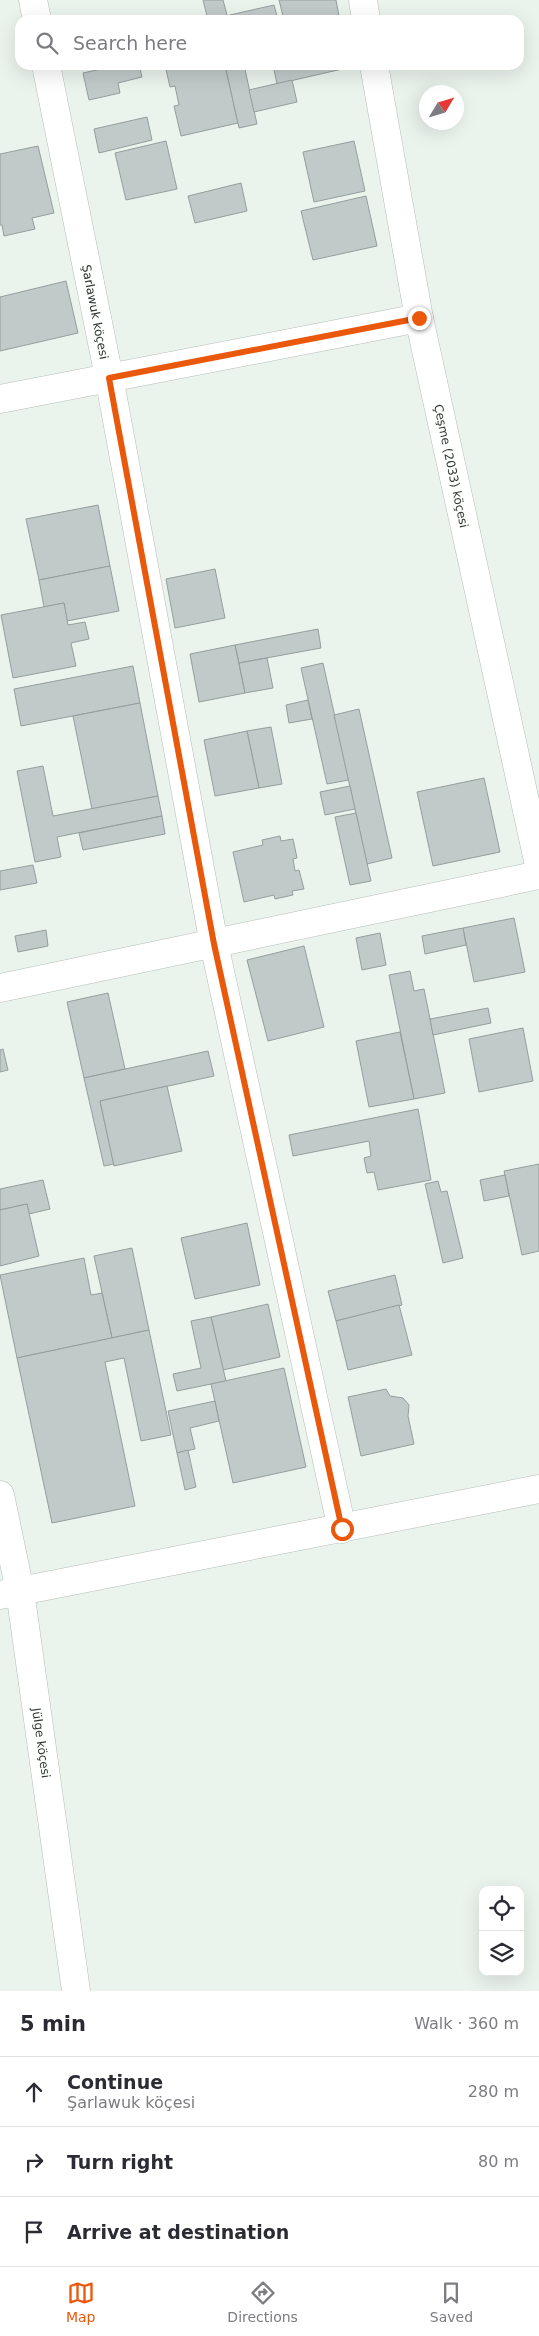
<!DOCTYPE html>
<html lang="en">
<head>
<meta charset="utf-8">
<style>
	:root { --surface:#fff; --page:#f2f2f3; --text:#2b2b33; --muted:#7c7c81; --line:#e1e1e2; --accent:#ea580c }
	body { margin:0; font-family:"DejaVu Sans",sans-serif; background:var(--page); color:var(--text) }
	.controls { position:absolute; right:15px; bottom:15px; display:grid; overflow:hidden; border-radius:10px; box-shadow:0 5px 20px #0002 }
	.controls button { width:45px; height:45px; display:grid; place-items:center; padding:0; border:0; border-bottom:1px solid var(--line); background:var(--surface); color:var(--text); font:25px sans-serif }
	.compass { position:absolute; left:419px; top:85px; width:45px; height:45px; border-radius:50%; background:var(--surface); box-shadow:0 5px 20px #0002; rotate:52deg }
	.stop { position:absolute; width:15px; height:15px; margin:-11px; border:4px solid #ea580c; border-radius:50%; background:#fff }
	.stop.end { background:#ea580c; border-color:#fff; box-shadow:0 1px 5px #0008 }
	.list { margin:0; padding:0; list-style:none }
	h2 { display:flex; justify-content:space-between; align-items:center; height:65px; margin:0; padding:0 20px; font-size:21px }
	h2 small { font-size:16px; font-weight:400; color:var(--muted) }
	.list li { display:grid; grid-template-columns:32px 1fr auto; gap:15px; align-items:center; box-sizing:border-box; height:70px; padding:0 20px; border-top:1px solid var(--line) }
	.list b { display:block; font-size:19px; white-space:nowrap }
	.list p { margin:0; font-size:16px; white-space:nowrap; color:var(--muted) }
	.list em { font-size:16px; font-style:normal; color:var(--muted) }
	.icon { flex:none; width:28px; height:28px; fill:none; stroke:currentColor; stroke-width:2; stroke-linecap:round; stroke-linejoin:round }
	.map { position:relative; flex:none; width:539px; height:1991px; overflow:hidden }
	.search { position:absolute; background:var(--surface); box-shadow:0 5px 20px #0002; left:15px; right:15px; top:15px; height:55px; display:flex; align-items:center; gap:12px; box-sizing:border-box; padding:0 18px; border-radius:15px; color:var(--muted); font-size:19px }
	.sheet { height:275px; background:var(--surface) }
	nav { display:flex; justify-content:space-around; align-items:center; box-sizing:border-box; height:70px; border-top:1px solid var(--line); background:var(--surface); font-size:14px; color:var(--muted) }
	nav a { display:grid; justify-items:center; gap:2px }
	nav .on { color:var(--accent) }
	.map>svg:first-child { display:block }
	.building { fill:#c0cac9; stroke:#949e9d }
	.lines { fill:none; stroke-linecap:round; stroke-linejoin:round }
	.minor-casing { stroke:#b5bdb7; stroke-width:29 }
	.minor { stroke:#fff; stroke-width:28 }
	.route { stroke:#ea580c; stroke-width:6 }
	.labels { text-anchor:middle; stroke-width:4; stroke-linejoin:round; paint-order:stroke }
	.street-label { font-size:12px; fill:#333634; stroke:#fdfffd }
</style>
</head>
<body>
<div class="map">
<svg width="539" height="1991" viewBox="0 0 539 1991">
	<rect width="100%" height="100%" fill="#ebf3ed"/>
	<g class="building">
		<polygon points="203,0 223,0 227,15 208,20"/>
		<polygon points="279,0 336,0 339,16 324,20 284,20"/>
		<polygon points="274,5 278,20 208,20"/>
		<polygon points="119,65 139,65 142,77 118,83 120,93 89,100 83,73"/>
		<polygon points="165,65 225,65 238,123 181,136 174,106 179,105 175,86 170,87"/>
		<polygon points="225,65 244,65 257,124 239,128"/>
		<polygon points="273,65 351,65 351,67 277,84"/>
		<polygon points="292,80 297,102 254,112 249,90"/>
		<polygon points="147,117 152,140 99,153 94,129"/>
		<polygon points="166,141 177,189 126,200 115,153"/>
		<polygon points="354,141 365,191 314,202 303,152"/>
		<polygon points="38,146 54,213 32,218 35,229 4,236 2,225 0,225 0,154"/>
		<polygon points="241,183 247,211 195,223 188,196"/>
		<polygon points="366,196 377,246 313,260 301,211"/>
		<polygon points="66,281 78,333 0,351 0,297"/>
		<polygon points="98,505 110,566 39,580 26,519"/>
		<polygon points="110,566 119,611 67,621 64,603 44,607 39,580"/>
		<polygon points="215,569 225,618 175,628 166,579"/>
		<polygon points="64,603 68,625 85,622 89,639 71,643 76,666 13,678 1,615"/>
		<polygon points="318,629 321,648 239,663 235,645"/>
		<polygon points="235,645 245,693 199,702 190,654"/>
		<polygon points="267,658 273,688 245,693 239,663"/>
		<polygon points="323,663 349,780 327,784 301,668"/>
		<polygon points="133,666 140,703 21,726 14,689"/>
		<polygon points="308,700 312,719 289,723 286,705"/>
		<polygon points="140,703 158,796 92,809 73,716"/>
		<polygon points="359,709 392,858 367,864 334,715"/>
		<polygon points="271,727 282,784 259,788 247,731"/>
		<polygon points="247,731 259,788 215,796 204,740"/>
		<polygon points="43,766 53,816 158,796 162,816 57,837 61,857 35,862 17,771"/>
		<polygon points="484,778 500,852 433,866 417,792"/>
		<polygon points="350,786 355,809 325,815 320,792"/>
		<polygon points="356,813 371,881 350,885 335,817"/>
		<polygon points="162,816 165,834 83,850 79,833"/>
		<polygon points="280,836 281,841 293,839 297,858 293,859 295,871 299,870 304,889 292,891 293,895 275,899 274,895 244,902 233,852 263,845 262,840"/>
		<polygon points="33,865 37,883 0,890 0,871"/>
		<polygon points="514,918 525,972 474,982 463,928"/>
		<polygon points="463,928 466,945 425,954 422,936"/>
		<polygon points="46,930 48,946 18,952 15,936"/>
		<polygon points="380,933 386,965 362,970 356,938"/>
		<polygon points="304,946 324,1027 268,1041 247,960"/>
		<polygon points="410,971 414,991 424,989 445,1093 414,1099 389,975"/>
		<polygon points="108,993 125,1069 84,1078 67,1002"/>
		<polygon points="488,1008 491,1023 433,1035 430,1019"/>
		<polygon points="523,1028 533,1081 479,1092 469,1039"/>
		<polygon points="400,1032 414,1099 369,1107 356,1041"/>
		<polygon points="3,1049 8,1070 0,1072 0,1050"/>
		<polygon points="208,1051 214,1076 100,1101 114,1164 104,1166 84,1078"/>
		<polygon points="167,1086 182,1151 114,1166 100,1101"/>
		<polygon points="418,1109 431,1180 378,1190 374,1172 367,1173 364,1158 371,1156 369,1141 293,1156 289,1135"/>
		<polygon points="539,1164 539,1251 522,1255 504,1171"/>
		<polygon points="505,1175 509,1196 484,1201 480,1180"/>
		<polygon points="43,1180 50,1209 29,1214 27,1204 0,1210 0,1189"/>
		<polygon points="438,1181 441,1192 447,1191 463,1258 443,1263 425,1184"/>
		<polygon points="27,1204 39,1256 0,1266 0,1210"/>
		<polygon points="247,1223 260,1285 195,1299 181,1238"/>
		<polygon points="132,1248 149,1330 112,1338 94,1256"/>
		<polygon points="84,1258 91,1295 102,1293 112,1338 17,1358 0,1275"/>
		<polygon points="395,1275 402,1305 336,1321 328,1291"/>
		<polygon points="268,1304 280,1357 223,1370 211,1317"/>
		<polygon points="399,1305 412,1355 348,1370 336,1321"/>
		<polygon points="211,1317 226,1381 177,1391 173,1374 201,1368 191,1321"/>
		<polygon points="149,1330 171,1435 141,1441 124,1358 105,1362 135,1506 52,1523 17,1358"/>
		<polygon points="284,1368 306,1467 233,1483 211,1384"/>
		<polygon points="386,1389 390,1396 403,1398 409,1405 408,1416 414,1444 361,1456 348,1397"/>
		<polygon points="215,1401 219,1421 190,1428 195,1449 177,1453 168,1411"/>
		<polygon points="188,1450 196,1487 185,1490 177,1453"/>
	</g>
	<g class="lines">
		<defs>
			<g id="minor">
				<polyline points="33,0 37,20"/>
				<polyline points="363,0 366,20"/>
				<polyline points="46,65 109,377 214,944 342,1529"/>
				<polyline points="374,65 419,318 539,865"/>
				<polyline points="0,399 419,318"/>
				<polyline points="0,988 539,875"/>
				<polyline points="0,1495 20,1591 76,1991"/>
				<polyline points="0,1595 539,1489"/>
			</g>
		</defs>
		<use href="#minor" class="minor-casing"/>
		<use href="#minor" class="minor"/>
	</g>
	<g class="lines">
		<polyline class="route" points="342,1529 214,944 109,378 419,318"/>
	</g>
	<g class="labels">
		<g class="street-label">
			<text transform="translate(95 312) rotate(79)" y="4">Şarlawuk köçesi</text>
			<text transform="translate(451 466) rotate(78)" y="4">Çeşme (2033) köçesi</text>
			<text transform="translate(41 1743) rotate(82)" y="4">Jülge köçesi</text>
		</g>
	</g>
</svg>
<div class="controls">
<button><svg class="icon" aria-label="locate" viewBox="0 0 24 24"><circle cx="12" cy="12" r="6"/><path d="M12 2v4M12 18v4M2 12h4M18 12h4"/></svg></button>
<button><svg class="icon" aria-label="layers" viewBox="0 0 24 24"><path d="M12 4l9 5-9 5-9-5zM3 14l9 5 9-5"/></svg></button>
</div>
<svg class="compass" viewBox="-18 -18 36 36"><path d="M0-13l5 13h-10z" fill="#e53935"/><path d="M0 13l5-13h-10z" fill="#7c7c81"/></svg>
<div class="stop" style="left:342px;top:1529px"></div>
<div class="stop end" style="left:419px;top:318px"></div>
<div class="search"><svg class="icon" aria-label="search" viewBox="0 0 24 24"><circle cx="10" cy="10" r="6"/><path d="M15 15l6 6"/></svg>Search here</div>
</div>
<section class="sheet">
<h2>5 min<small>Walk · 360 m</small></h2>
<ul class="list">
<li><svg class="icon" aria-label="ahead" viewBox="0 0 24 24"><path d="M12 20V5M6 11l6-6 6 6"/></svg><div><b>Continue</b><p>Şarlawuk köçesi</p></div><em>280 m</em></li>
<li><svg class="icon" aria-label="right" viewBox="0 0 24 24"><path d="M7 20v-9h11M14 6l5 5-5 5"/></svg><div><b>Turn right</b></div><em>80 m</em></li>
<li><svg class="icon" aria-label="arrive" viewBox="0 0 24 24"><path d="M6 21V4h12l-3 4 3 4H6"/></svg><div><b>Arrive at destination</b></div></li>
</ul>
</section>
<nav>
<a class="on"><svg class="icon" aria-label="map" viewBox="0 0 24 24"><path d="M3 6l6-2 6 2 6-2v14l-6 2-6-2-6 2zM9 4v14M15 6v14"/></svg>Map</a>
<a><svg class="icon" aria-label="directions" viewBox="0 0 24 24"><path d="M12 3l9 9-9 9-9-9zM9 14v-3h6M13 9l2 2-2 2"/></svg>Directions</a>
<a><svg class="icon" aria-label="saved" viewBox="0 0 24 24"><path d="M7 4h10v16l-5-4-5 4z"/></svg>Saved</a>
</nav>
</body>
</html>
